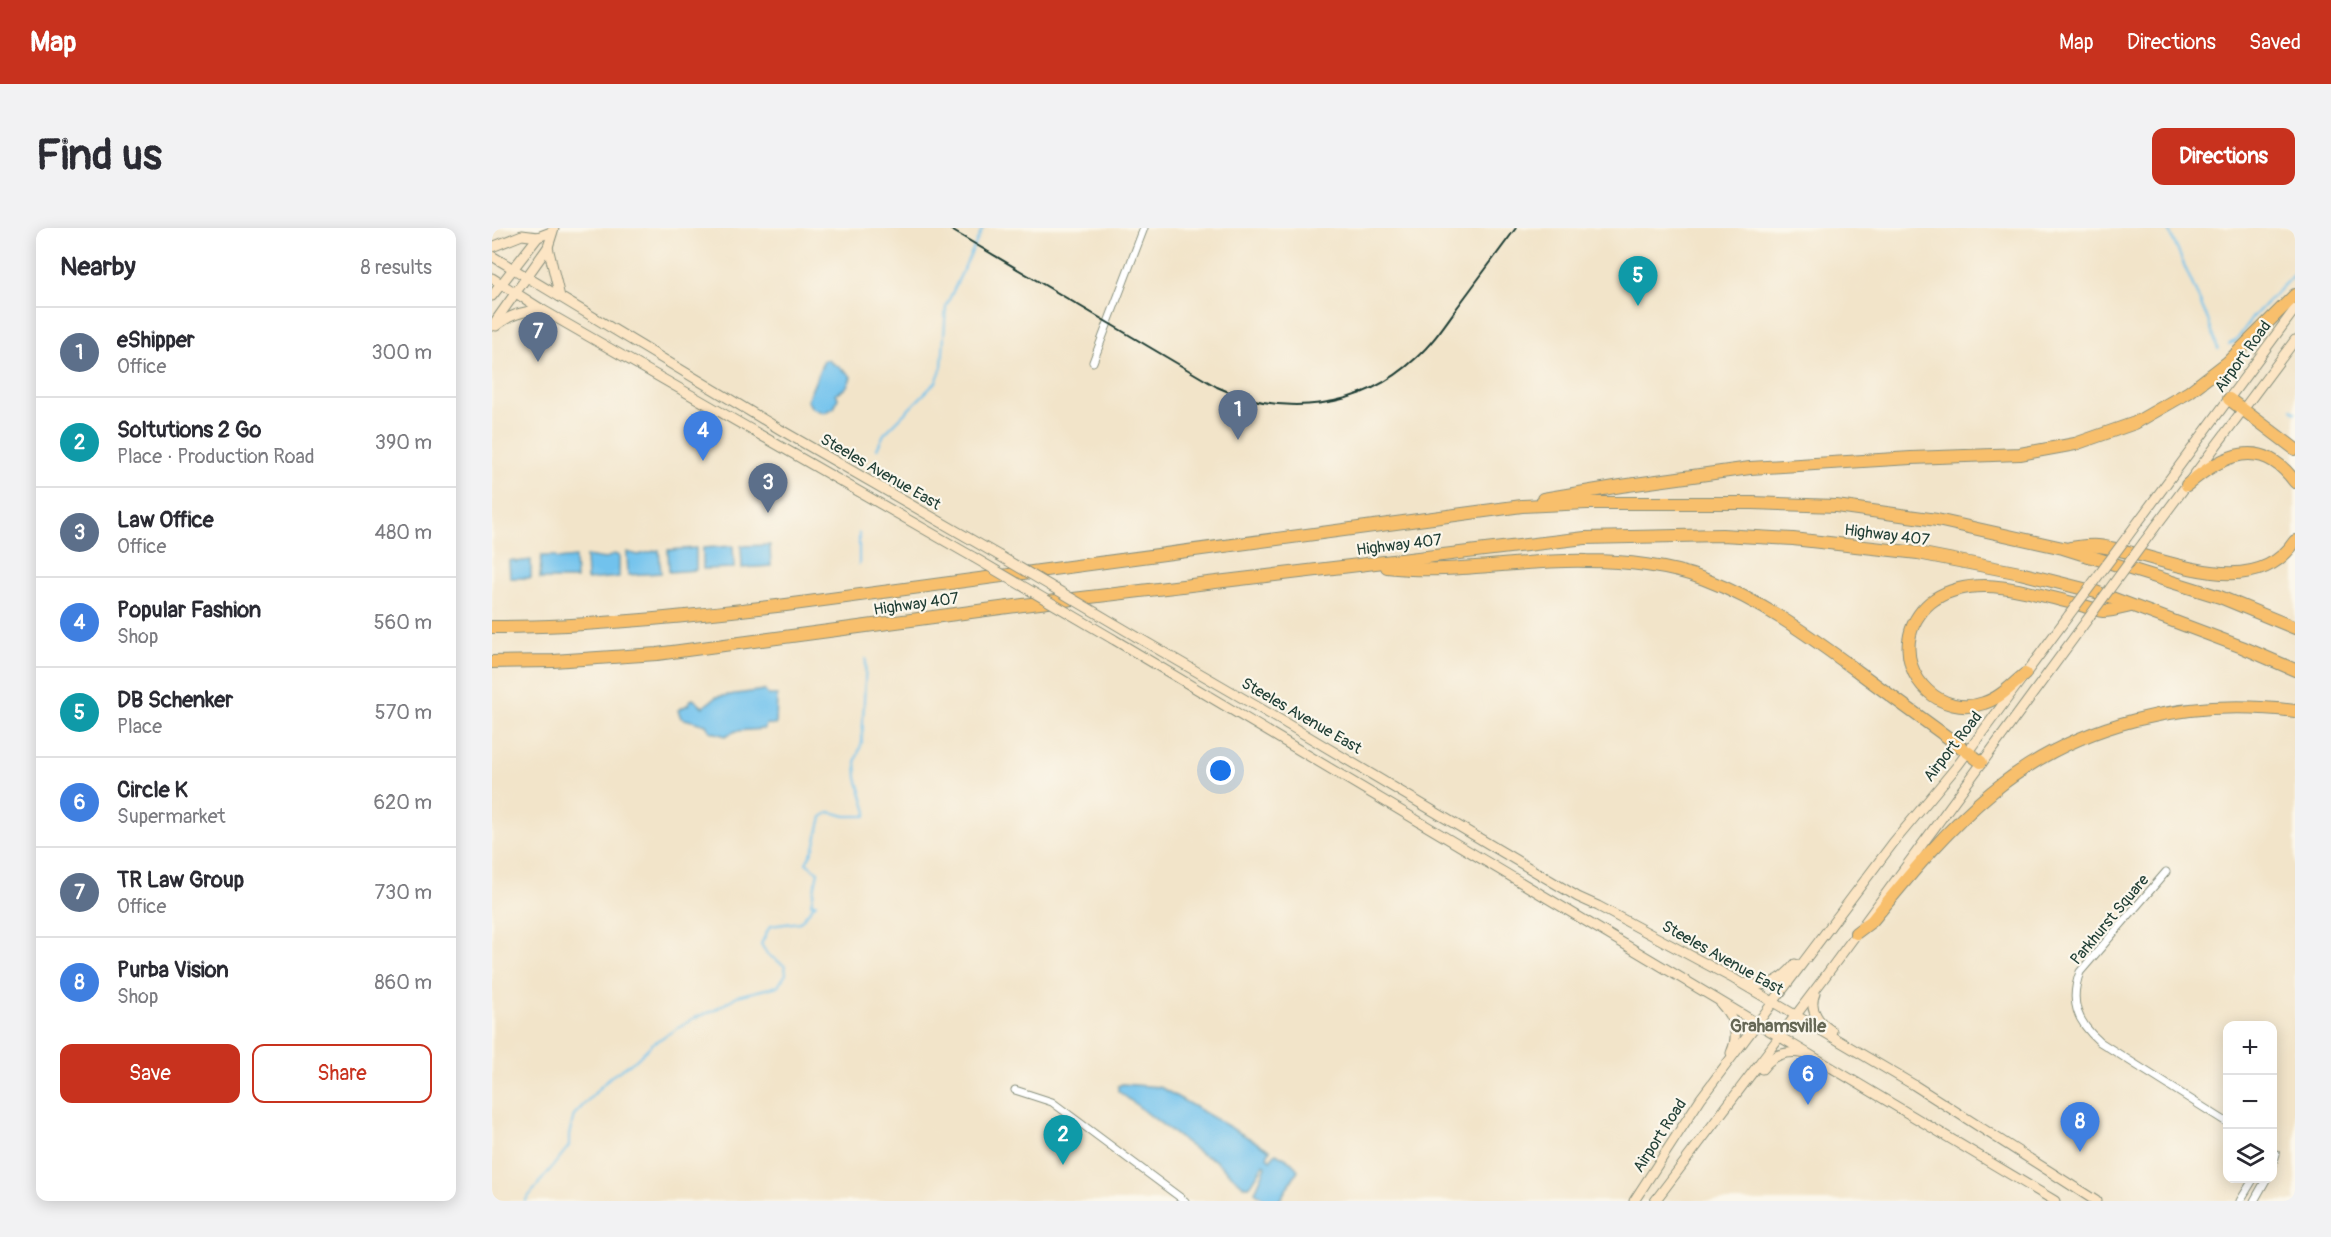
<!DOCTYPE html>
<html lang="en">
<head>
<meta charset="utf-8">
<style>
	:root { --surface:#fff; --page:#f2f2f3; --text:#2b2b33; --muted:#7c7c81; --line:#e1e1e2; --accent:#c8321e }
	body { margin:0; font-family:Pangolin,sans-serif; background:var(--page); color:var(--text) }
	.controls { position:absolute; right:18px; bottom:18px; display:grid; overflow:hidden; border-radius:12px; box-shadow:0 3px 15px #0003 }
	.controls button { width:54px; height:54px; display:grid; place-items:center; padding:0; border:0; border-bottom:2px solid var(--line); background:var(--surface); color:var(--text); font:30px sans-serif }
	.you { position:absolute; left:729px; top:543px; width:21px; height:21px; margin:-15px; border:4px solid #fff; border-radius:50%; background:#1a73e8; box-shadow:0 0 0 9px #1a73e833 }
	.badge { display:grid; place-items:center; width:39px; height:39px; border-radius:50%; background:var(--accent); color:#fff; font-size:20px; font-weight:700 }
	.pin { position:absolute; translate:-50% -50px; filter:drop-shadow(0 2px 3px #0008) }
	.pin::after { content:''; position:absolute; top:32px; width:21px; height:18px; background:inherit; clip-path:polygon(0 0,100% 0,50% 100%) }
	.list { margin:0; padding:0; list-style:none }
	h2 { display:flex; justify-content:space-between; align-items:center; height:78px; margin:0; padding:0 24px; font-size:26px }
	h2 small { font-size:20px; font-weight:400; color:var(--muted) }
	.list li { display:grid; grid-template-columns:39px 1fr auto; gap:18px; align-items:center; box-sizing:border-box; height:90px; padding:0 24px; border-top:2px solid var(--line) }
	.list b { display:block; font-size:22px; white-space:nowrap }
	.list p { margin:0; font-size:20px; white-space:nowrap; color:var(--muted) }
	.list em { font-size:20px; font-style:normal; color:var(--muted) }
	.actions { display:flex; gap:12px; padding:18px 24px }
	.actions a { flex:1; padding:14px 0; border:2px solid var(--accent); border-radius:12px; text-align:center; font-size:21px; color:var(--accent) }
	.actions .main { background:var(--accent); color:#fff }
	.icon { flex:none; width:33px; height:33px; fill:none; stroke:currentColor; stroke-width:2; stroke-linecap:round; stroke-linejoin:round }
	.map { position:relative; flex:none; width:1803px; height:973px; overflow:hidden; border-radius:12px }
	header { display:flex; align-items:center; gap:36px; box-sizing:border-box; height:84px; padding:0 30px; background:var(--accent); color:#fff }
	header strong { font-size:28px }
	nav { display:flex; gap:33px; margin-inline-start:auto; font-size:21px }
	.intro { display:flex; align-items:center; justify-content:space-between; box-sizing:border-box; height:144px; padding:0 36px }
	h1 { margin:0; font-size:42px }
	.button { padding:15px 27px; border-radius:12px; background:var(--accent); color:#fff; font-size:21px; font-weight:700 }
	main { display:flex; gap:36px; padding:0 36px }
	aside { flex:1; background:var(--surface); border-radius:12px; box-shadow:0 3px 15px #0003 }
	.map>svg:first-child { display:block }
	.water { fill:#71c2ed; stroke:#488090; stroke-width:1.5 }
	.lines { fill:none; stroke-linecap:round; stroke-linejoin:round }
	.stream { stroke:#71c2ed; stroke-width:2 }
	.minor-casing { stroke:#88907e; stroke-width:9 }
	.secondary-casing { stroke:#88907e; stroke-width:11 }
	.motorway-casing { stroke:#88907e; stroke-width:14 }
	.minor { stroke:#fff; stroke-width:7 }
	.secondary { stroke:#fce5c4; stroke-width:9 }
	.motorway { stroke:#f8bf6c; stroke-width:12 }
	.rail { stroke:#1f3d34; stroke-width:2 }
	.secondary-bridge-casing { stroke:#88907e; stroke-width:11; stroke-linecap:butt }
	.secondary-bridge { stroke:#fce5c4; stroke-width:9 }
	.labels { text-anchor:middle; stroke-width:4.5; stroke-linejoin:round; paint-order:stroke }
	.street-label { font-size:16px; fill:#1f3d34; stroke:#fbf7ec }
	.neighbourhood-label { font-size:18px; font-weight:bold; fill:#656755; stroke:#fbf7ec }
</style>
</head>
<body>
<header>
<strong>Map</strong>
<nav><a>Map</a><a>Directions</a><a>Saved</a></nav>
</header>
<div class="intro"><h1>Find us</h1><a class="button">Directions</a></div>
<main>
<aside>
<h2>Nearby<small>8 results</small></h2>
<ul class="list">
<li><span class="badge" style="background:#5c6f8a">1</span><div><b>eShipper</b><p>Office</p></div><em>300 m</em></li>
<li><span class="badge" style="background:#0f9aa8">2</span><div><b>Soltutions 2 Go</b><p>Place · Production Road</p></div><em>390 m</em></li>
<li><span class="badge" style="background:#5c6f8a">3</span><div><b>Law Office</b><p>Office</p></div><em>480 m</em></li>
<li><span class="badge" style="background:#3f7fe0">4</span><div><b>Popular Fashion</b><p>Shop</p></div><em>560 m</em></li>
<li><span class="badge" style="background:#0f9aa8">5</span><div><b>DB Schenker</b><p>Place</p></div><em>570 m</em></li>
<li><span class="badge" style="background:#3f7fe0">6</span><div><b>Circle K</b><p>Supermarket</p></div><em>620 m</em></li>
<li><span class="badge" style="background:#5c6f8a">7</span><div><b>TR Law Group</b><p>Office</p></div><em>730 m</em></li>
<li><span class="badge" style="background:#3f7fe0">8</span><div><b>Purba Vision</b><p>Shop</p></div><em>860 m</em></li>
</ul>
<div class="actions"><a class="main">Save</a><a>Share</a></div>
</aside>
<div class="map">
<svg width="1803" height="973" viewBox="0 0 1803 973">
	<rect width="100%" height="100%" fill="#fbf7ec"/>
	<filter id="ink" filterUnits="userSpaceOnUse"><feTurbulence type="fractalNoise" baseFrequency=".0167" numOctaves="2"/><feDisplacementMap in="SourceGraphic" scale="12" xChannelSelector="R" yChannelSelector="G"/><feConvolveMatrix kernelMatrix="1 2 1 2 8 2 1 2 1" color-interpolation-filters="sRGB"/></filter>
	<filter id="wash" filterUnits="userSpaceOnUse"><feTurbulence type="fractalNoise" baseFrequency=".008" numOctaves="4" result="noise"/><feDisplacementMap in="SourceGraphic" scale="24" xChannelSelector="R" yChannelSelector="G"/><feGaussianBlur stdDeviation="1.35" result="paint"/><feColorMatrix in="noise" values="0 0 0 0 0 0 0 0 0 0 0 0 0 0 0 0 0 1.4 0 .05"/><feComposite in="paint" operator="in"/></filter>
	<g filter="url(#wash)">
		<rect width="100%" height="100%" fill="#f2e4c9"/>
		<g class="water">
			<path d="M332,132H336L356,145L359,149C357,157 353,163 344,165L346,170L342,180L332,185L320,180L315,173Z"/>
			<polygon points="278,317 279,338 250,340 249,318"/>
			<polygon points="241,318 242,340 211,341 211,320"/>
			<polygon points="204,320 204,342 177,344 176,322"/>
			<polygon points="167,322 169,345 136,347 135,324 146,327"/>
			<polygon points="122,326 127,328 127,349 95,352 94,328 113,331"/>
			<polygon points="49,328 62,328 66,331 83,329 84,351 48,351"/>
			<polygon points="21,332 24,334 39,332 39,350 18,350 17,333"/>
			<polygon points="272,462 276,467 285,467 284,497 275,496 271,501 244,503 233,508 218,503 214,497 189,490 186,482 197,476 197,473 201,471 211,479 224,469"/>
			<polygon points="630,856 668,859 778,922 775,929 778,932 784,925 800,934 806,942 787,973 775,973 763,964 774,938 772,936 758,958 752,958 721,931 709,926 626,863 626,858"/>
		</g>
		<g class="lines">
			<g class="stream">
				<polyline points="1676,0 1716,92 1726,121"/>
				<polyline points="1737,116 1744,113 1760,90 1803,45"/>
				<polyline points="1800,181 1803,184"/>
				<polyline points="385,221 392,206 444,154 450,139 454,78 491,0"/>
				<polyline points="367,336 367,305"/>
				<polyline points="33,973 77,918 77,907 82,887 118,849 144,832 160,816 202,790 223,782 245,768 286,758 294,746 293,738 275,726 269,716 278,698 308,694 324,675 319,676 326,644 314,635 322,620 330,589 338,584 354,588 374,588 375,584 365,550 364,532 370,514 374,431"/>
			</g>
		</g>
	</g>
	<g filter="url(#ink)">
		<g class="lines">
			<defs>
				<g id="minor">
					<polyline points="601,134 652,0"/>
					<path d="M1674,644L1588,744C1577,774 1585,794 1608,814L1736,895"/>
					<polyline points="523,862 560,874 693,973"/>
					<polyline points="1780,940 1784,926"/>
					<polyline points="1748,973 1762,950"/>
					<polyline points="1762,973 1775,950"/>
				</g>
				<g id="secondary">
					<polyline points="0,19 30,7 46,9"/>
					<polyline points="56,19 68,69"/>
					<polyline points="0,28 289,202 506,327"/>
					<polyline points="0,50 49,81 481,329"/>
					<polyline points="0,68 46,9 59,4"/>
					<polyline points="0,98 56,19 62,0"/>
					<path d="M4,98C18,86 31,84 49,81"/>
					<polyline points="1635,309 1803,81"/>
					<polyline points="1652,314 1803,112"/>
					<polyline points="645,409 790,493 1086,669 1106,678 1242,751 1422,857 1604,973"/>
					<polyline points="621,411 1563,973"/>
					<path d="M1253,755C1274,761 1290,753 1303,736"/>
					<path d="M1323,765C1316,782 1326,794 1340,803"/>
					<path d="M1229,776C1242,790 1248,806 1239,825"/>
					<path d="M1270,841C1281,826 1296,822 1313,826"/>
					<polyline points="1142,973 1209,870 1401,615 1466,537 1577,387"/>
					<polyline points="1163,973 1332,750 1595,392"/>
				</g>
				<g id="motorway">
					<polyline points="1737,171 1803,221"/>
					<path d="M1695,257C1730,227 1769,207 1803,254"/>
					<polyline points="1051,271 1129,258 1258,240 1419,230 1528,226 1583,216 1643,195 1697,164 1736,134 1803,67"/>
					<path d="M1578,320C1587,319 1597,317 1606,318C1664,324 1760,379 1803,313"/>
					<path d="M895,339C961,347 1029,331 1095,333C1132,333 1178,338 1212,351C1270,373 1318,408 1368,445C1408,475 1449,504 1489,534"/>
					<path d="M0,399C98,399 197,388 294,377L1030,278L1095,275H1261L1344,278L1445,292L1571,320L1728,369L1803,400"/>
					<polyline points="0,434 61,433 165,426 531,377 1093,310 1230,307 1301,311 1426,325 1528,345 1604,364 1750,419 1803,442"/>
					<path d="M1533,446C1520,457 1508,470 1492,475C1450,490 1408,450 1418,407C1421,393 1431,379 1443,371C1486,344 1541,366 1585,376C1593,378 1603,382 1611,383C1620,383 1630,380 1638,378"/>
					<path d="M1364,705L1380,693C1417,648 1455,601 1500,564C1585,494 1696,469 1803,483"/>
				</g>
			</defs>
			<use href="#minor" class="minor-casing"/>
			<use href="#secondary" class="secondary-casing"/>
			<use href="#motorway" class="motorway-casing"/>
			<use href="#minor" class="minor"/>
			<use href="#secondary" class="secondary"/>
			<use href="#motorway" class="motorway"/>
			<path class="rail" d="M456,0L725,159C791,190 870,181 924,130C941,115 954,95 967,77C986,51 1005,26 1024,0"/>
			<defs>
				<g id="secondary-bridge">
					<polyline points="506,327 645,409"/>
					<polyline points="481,329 621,411"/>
					<polyline points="1577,387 1635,309"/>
					<polyline points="1595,392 1652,314"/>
				</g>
			</defs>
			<use href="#secondary-bridge" class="secondary-bridge-casing"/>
			<use href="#secondary-bridge" class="secondary-bridge"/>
		</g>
	</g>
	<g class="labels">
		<g class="street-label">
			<text transform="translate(1750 128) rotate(-54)" y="6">Airport Road</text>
			<text transform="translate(389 243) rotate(30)" y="6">Steeles Avenue East</text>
			<text transform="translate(1395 306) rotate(7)" y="6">Highway 407</text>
			<text transform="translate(907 316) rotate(-7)" y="6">Highway 407</text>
			<text transform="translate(424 375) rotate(-8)" y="6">Highway 407</text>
			<text transform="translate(810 487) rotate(30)" y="6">Steeles Avenue East</text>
			<text transform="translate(1460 518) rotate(-52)" y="6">Airport Road</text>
			<text transform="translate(1617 691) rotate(-50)" y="6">Parkhurst Square</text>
			<text transform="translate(1231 729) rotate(29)" y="6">Steeles Avenue East</text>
			<text transform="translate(1167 907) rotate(-57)" y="6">Airport Road</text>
		</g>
		<g class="neighbourhood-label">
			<text x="1286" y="804">Grahamsville</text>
		</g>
	</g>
</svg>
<div class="controls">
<button>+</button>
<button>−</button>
<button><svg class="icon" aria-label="layers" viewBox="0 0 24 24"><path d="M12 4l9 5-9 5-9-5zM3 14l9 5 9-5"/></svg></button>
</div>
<div class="you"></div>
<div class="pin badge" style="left:746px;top:212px;background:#5c6f8a">1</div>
<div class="pin badge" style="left:571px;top:937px;background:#0f9aa8">2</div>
<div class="pin badge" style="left:276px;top:285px;background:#5c6f8a">3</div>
<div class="pin badge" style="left:211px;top:233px;background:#3f7fe0">4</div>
<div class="pin badge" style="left:1146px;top:78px;background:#0f9aa8">5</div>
<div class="pin badge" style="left:1316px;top:877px;background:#3f7fe0">6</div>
<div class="pin badge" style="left:46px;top:134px;background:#5c6f8a">7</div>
<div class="pin badge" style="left:1588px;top:924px;background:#3f7fe0">8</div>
</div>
</main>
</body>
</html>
